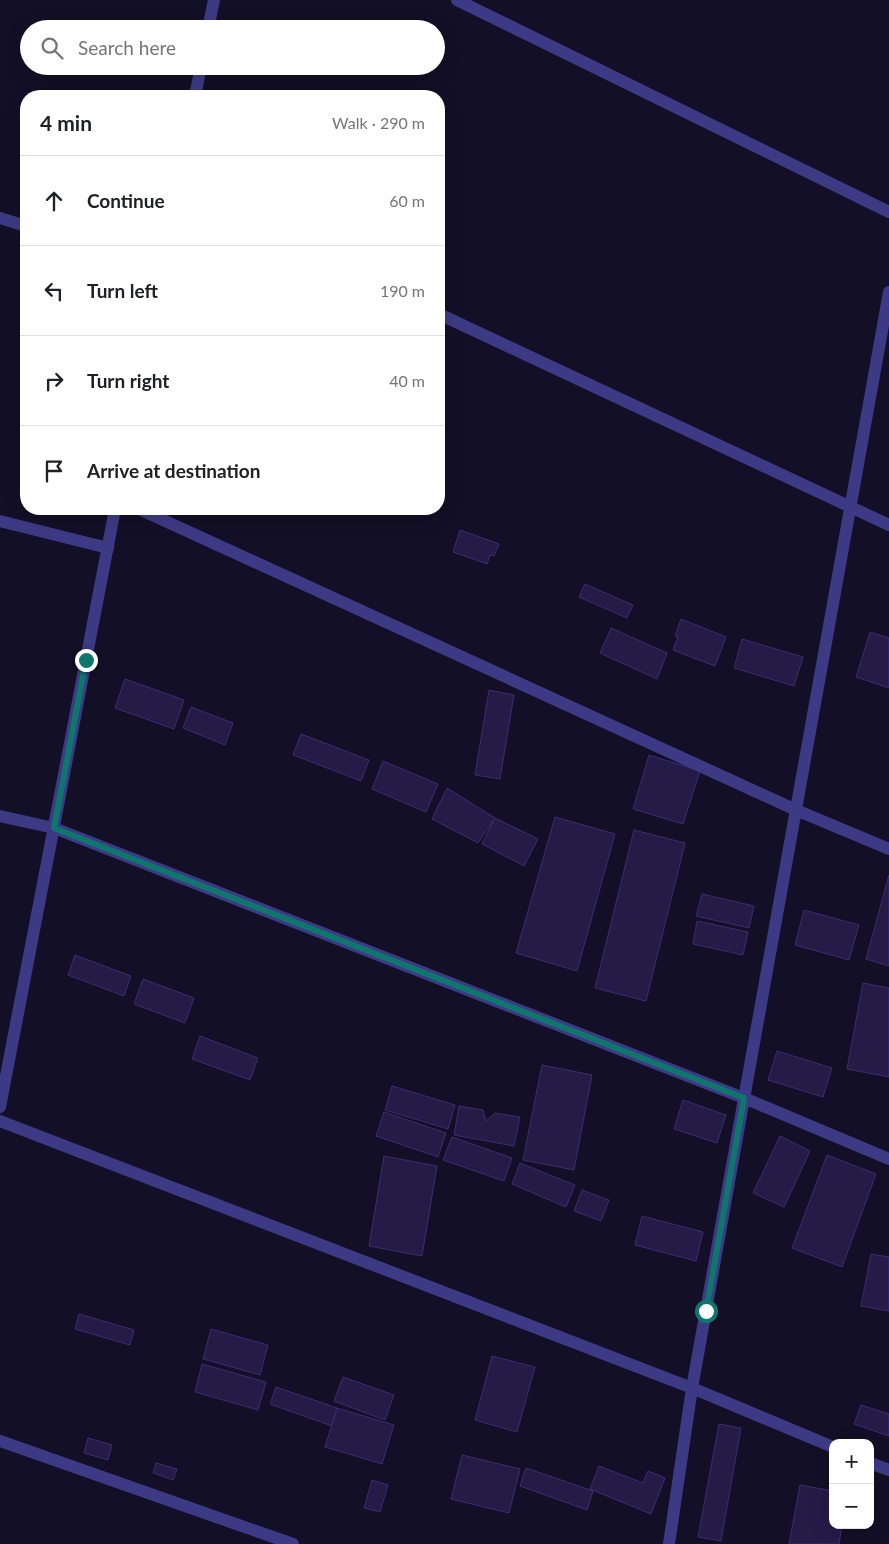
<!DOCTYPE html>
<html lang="en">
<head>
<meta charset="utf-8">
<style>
	:root { --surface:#fff; --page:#f6f6f6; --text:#202124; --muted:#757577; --line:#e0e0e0 }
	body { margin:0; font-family:Lato,sans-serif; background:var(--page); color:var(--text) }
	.controls { position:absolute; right:15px; bottom:15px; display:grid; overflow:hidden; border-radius:10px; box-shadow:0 5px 20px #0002 }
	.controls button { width:45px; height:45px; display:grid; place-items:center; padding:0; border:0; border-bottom:1px solid var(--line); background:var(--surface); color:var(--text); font:25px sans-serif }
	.stop { position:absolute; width:15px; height:15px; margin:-11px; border:4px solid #0f766e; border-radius:50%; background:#fff }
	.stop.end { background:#0f766e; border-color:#fff; box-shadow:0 1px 5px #0008 }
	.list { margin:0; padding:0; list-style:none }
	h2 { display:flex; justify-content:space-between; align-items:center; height:65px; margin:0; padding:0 20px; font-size:21px }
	h2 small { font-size:16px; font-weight:400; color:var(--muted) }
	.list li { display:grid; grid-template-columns:32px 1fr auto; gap:15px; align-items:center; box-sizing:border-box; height:90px; padding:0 20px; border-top:1px solid var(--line) }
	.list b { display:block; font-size:19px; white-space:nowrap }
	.list em { font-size:16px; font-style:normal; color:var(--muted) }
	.icon { flex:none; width:28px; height:28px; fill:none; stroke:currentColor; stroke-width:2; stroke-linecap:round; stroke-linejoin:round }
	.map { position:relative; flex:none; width:889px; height:1544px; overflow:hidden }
	.search { position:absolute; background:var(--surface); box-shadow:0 5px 20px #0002; left:20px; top:20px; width:425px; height:55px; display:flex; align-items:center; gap:12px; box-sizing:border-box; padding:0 18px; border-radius:28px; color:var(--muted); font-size:19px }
	.panel { position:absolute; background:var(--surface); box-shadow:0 5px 20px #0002; left:20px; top:90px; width:425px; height:425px; border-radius:20px }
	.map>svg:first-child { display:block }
	.building { fill:#241b47; stroke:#3b2d73 }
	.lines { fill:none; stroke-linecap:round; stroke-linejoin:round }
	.minor { stroke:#3d3a85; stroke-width:12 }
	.route { stroke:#0f766e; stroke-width:6 }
</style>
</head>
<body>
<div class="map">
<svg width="889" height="1544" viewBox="0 0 889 1544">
	<rect width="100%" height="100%" fill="#130f26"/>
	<g class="building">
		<polygon points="460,530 499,544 494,556 490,555 487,564 453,552"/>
		<polygon points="585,584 633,605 627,618 579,597"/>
		<polygon points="681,619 726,637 715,666 673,650 678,637 675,636"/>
		<polygon points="611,628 667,653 657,679 600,653"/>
		<polygon points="870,632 889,638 889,688 856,677"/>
		<polygon points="742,639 803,657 794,686 734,668"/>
		<polygon points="125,679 184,700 174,729 115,708"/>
		<polygon points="489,690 514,695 500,779 475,775"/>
		<polygon points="191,707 233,723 225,745 183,728"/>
		<polygon points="301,734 369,760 361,781 293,755"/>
		<polygon points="649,755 700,771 683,824 633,809"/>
		<polygon points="383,761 438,784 426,812 372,789"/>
		<polygon points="447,788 495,818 478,843 432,819"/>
		<polygon points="555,817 615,834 577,971 516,953"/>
		<polygon points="495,818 538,839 524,866 482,844"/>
		<polygon points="634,830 685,843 646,1001 595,988"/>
		<polygon points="889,875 889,966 866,959"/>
		<polygon points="702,894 754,906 749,928 696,916"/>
		<polygon points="804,910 859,925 849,960 795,945"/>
		<polygon points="697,921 748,932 743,955 693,944"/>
		<polygon points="75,955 131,976 124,996 68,975"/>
		<polygon points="143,979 194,998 185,1023 134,1004"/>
		<polygon points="863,983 889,988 889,1077 847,1069"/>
		<polygon points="200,1036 258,1058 250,1080 192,1059"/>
		<polygon points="777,1051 832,1068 823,1097 768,1080"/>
		<polygon points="542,1065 592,1075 574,1170 523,1160"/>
		<polygon points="392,1086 455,1105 448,1129 385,1110"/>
		<polygon points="683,1100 726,1115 717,1143 674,1129"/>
		<polygon points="459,1106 483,1110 486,1121 495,1113 520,1117 514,1146 454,1135"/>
		<polygon points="384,1112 446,1133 438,1157 376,1136"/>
		<polygon points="780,1136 810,1151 784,1207 753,1193"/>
		<polygon points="452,1137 512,1158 504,1181 443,1160"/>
		<polygon points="827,1155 876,1174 842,1267 792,1248"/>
		<polygon points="384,1156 437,1166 422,1256 369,1246"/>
		<polygon points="520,1163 575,1185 566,1207 512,1184"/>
		<polygon points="582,1190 609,1200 601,1221 574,1211"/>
		<polygon points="642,1216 703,1232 696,1261 635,1245"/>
		<polygon points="871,1254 889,1257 889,1311 861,1306"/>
		<polygon points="79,1314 134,1330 130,1345 75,1329"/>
		<polygon points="211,1329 268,1345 260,1375 203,1359"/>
		<polygon points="492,1356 535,1367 517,1432 475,1420"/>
		<polygon points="202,1364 266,1382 258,1410 195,1392"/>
		<polygon points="343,1377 394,1395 385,1420 334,1401"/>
		<polygon points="276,1387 337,1408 332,1426 270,1404"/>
		<polygon points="861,1405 889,1414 889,1436 854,1424"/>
		<polygon points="337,1408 394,1425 382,1464 325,1447"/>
		<polygon points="719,1424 741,1428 721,1541 698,1537"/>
		<polygon points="88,1438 112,1445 108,1460 84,1453"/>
		<polygon points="462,1455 520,1469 509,1513 451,1499"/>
		<polygon points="156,1463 177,1469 173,1480 153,1473"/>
		<polygon points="599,1466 643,1483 648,1471 665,1478 651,1514 590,1489"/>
		<polygon points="526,1468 593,1491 587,1510 520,1486"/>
		<polygon points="372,1480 388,1485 380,1512 364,1508"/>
		<polygon points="800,1485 833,1491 833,1525 842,1525 839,1544 789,1544"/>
	</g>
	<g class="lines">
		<g class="minor">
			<polyline points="457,0 889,212"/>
			<polyline points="208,29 214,0"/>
			<polyline points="195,96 201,66"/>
			<polyline points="0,218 26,226"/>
			<polyline points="439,314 889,525"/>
			<polyline points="139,509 796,810 889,849"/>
			<polyline points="0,521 108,548"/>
			<polyline points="0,816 54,828 744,1098 889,1159"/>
			<polyline points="0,1107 115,509"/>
			<polyline points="0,1121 692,1388 833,1447"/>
			<polyline points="0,1441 293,1544"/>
			<polyline points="870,1463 889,1470"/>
			<polyline points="669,1544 692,1388 889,292"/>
		</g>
	</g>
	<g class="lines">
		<polyline class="route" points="86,660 54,828 744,1098 706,1311"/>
	</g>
</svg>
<div class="controls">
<button>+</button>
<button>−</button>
</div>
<div class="stop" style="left:706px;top:1311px"></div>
<div class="stop end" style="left:86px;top:660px"></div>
<div class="search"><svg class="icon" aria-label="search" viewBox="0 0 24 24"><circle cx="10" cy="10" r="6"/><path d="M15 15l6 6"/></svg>Search here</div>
<section class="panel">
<h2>4 min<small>Walk · 290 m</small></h2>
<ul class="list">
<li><svg class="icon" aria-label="ahead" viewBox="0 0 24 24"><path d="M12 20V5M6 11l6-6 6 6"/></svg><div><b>Continue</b></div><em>60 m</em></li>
<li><svg class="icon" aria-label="left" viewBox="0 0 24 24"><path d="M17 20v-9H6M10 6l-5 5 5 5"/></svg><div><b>Turn left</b></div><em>190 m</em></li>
<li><svg class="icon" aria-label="right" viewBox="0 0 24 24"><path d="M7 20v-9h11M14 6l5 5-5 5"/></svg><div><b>Turn right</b></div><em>40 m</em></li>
<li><svg class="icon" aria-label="arrive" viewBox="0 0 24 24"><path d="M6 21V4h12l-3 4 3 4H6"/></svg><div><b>Arrive at destination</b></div></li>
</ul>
</section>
</div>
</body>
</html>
